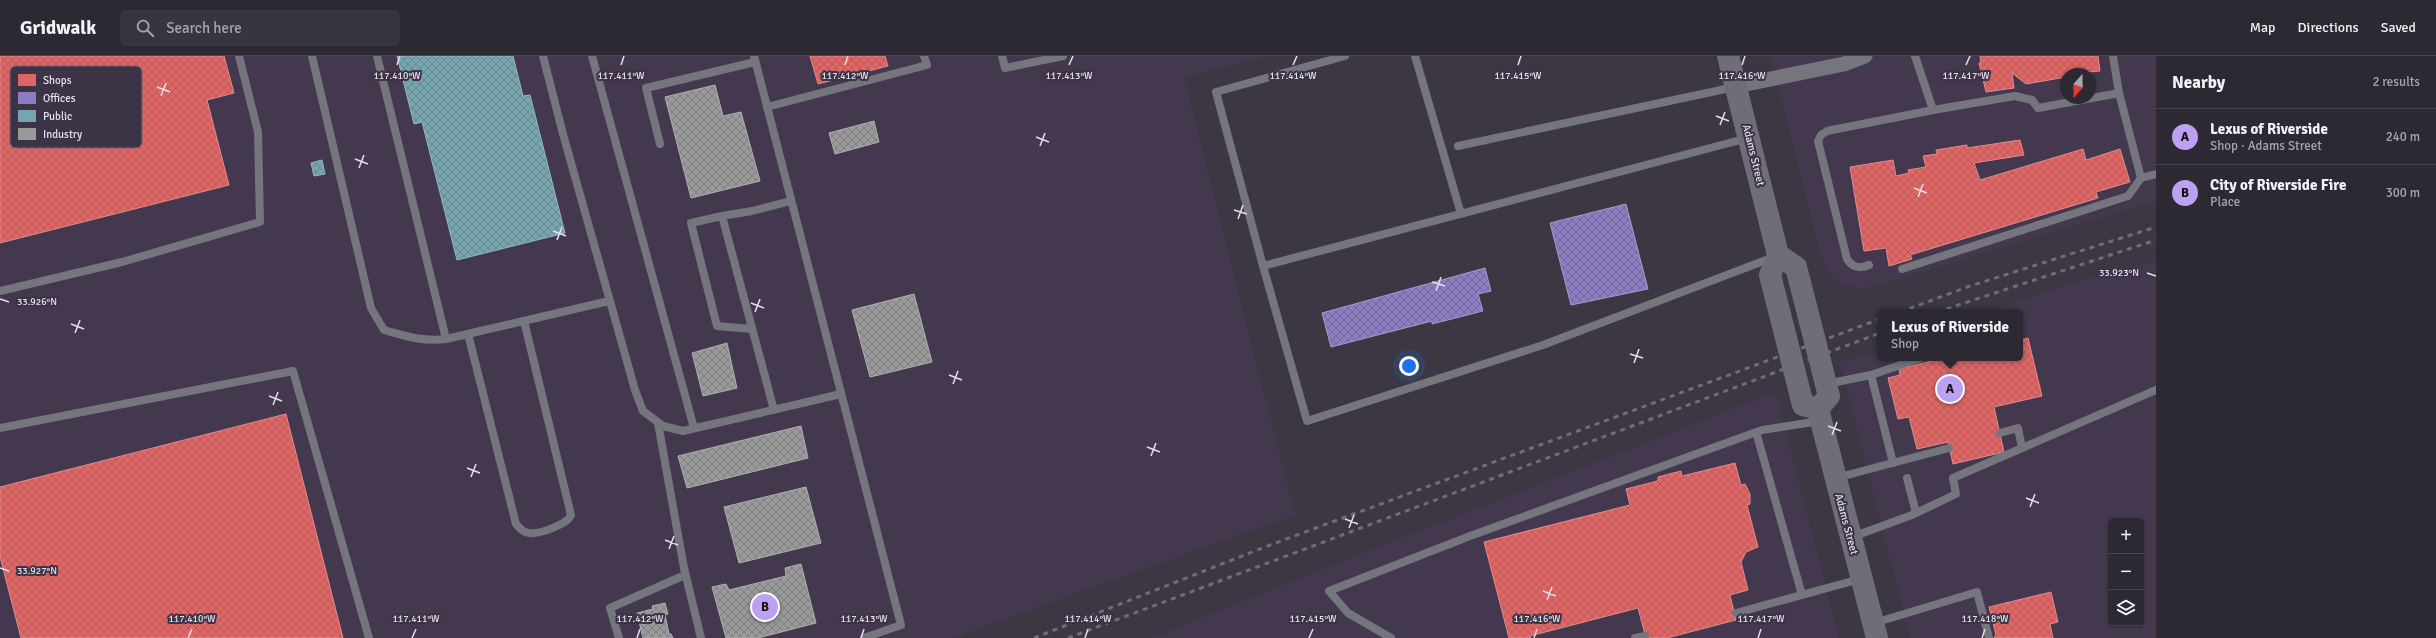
<!DOCTYPE html>
<html lang="en">
<head>
<meta charset="utf-8">
<style>
	:root { --surface:#2d2932; --page:#39353e; --text:#f1f3f6; --muted:#a7a6ac; --line:#48454d; --accent:#bca0f2 }
	body { margin:0; font-family:Signika,sans-serif; background:var(--page); color:var(--text) }
	.controls { position:absolute; right:12px; bottom:12px; display:grid; overflow:hidden; border-radius:6px; box-shadow:0 1px 3px #0004 }
	.controls button { width:36px; height:36px; display:grid; place-items:center; padding:0; border:0; border-bottom:1px solid var(--line); background:var(--surface); color:var(--text); font:20px sans-serif }
	.compass { position:absolute; left:2060px; top:12px; width:36px; height:36px; border-radius:50%; background:var(--surface); box-shadow:0 1px 3px #0004; rotate:200deg }
	.you { position:absolute; left:1409px; top:310px; width:14px; height:14px; margin:-10px; border:3px solid #fff; border-radius:50%; background:#1a73e8; box-shadow:0 0 0 6px #1a73e833 }
	.badge { display:grid; place-items:center; width:26px; height:26px; border-radius:50%; background:var(--accent); color:#111; font-size:13px; font-weight:700 }
	.pin { position:absolute; translate:-50% -50%; border:2px solid #fff; box-shadow:0 1px 4px #0006 }
	.popup { position:absolute; left:1877px; top:253px; width:146px; height:52px; box-sizing:border-box; display:grid; place-content:center; border-radius:6px; background:var(--surface); filter:drop-shadow(0 1px 3px #0005); font-size:13px; white-space:nowrap; color:var(--muted) }
	.popup b { font-size:15px; color:var(--text) }
	.popup::after { content:''; position:absolute; left:50%; top:100%; margin-left:-8px; border:8px solid transparent; border-top-color:var(--surface) }
	.list { margin:0; padding:0; list-style:none }
	h2 { display:flex; justify-content:space-between; align-items:center; height:52px; margin:0; padding:0 16px; font-size:17px }
	h2 small { font-size:13px; font-weight:400; color:var(--muted) }
	.list li { display:grid; grid-template-columns:26px 1fr auto; gap:12px; align-items:center; box-sizing:border-box; height:56px; padding:0 16px; border-top:1px solid var(--line) }
	.list b { display:block; font-size:15px; white-space:nowrap }
	.list p { margin:0; font-size:13px; white-space:nowrap; color:var(--muted) }
	.list em { font-size:13px; font-style:normal; color:var(--muted) }
	.icon { flex:none; width:22px; height:22px; fill:none; stroke:currentColor; stroke-width:2; stroke-linecap:round; stroke-linejoin:round }
	.map { position:relative; flex:none; width:2156px; height:582px; overflow:hidden }
	header { display:flex; align-items:center; gap:24px; box-sizing:border-box; height:56px; padding:0 20px; background:var(--surface); border-bottom:1px solid var(--line) }
	header strong { font-size:19px }
	nav { display:flex; gap:22px; margin-inline-start:auto; font-size:14px }
	.search { width:280px; height:36px; background:var(--page); display:flex; align-items:center; gap:10px; box-sizing:border-box; padding:0 14px; border-radius:6px; color:var(--muted); font-size:15px }
	main { display:flex }
	aside { flex:1; background:var(--surface) }
	.map>svg:first-child { display:block }
	.built { fill:#43384e; fill-rule:evenodd }
	.shops { fill:url(#shops-cross-hatch); stroke:#e28a8e }
	.offices { fill:url(#offices-cross-hatch); stroke:#a89acf }
	.public { fill:url(#public-cross-hatch); stroke:#97b6c1 }
	.industry { fill:url(#industry-cross-hatch); stroke:#b0aeb2 }
	.lines { fill:none; stroke-linecap:round; stroke-linejoin:round }
	.service { stroke:#75757e; stroke-width:8 }
	.minor { stroke:#75757e; stroke-width:15 }
	.secondary { stroke:#6f6e78; stroke-width:22 }
	.rail { stroke:#6f6d75; stroke-width:3; stroke-dasharray:5 5; stroke-linecap:butt }
	.ticks { fill:none; stroke:#e5dfeb; stroke-width:1.5 }
	.labels { text-anchor:middle; stroke-width:4; stroke-linejoin:round; paint-order:stroke }
	.street-label { font-size:11px; fill:#e5dfeb; stroke:#3c3346 }
	.key { fill:#3c3346; stroke:#6f6778; stroke-width:1 }
	.key-label { font-size:11px; fill:#e5dfeb }
	.ticks-label { font-size:10px; text-anchor:middle; fill:#e5dfeb; stroke:#3c3346; stroke-width:4; stroke-linejoin:round; paint-order:stroke }
</style>
</head>
<body>
<header>
<strong>Gridwalk</strong>
<div class="search"><svg class="icon" aria-label="search" viewBox="0 0 24 24"><circle cx="10" cy="10" r="6"/><path d="M15 15l6 6"/></svg>Search here</div>
<nav><a>Map</a><a>Directions</a><a>Saved</a></nav>
</header>
<main>
<div class="map">
<svg width="2156" height="582" viewBox="0 0 2156 582">
	<defs>
		<pattern id="shops-cross-hatch" width="8" height="8" patternUnits="userSpaceOnUse"><rect width="8" height="8" fill="#e06666"/><path d="M0 0l8 8M0 8l8-8" fill="none" stroke="#b25c5c"/></pattern>
		<pattern id="offices-cross-hatch" width="8" height="8" patternUnits="userSpaceOnUse"><rect width="8" height="8" fill="#8e7cc3"/><path d="M0 0l8 8M0 8l8-8" fill="none" stroke="#746897"/></pattern>
		<pattern id="public-cross-hatch" width="8" height="8" patternUnits="userSpaceOnUse"><rect width="8" height="8" fill="#76a5af"/><path d="M0 0l8 8M0 8l8-8" fill="none" stroke="#678890"/></pattern>
		<pattern id="industry-cross-hatch" width="8" height="8" patternUnits="userSpaceOnUse"><rect width="8" height="8" fill="#999"/><path d="M0 0l8 8M0 8l8-8" fill="none" stroke="#807f80"/></pattern>
	</defs>
	<rect width="100%" height="100%" fill="#3c3742"/>
	<g class="built">
		<polygon points="0,0 1268,0 1184,21 1295,459 953,582 0,582"/>
		<path d="M1770,0H2156V145L1865,233L1844,229L1827,216L1821,200ZM2066,18H2090V42H2066Z"/>
		<path d="M2156,206V582H1910L1840,307L1880,293V302H2020V256H1987L2081,224ZM2111,465H2141V567H2111Z"/>
		<polygon points="1776,336 1839,582 1152,582 1348,503"/>
	</g>
	<g class="shops">
		<polygon points="0,0 224,0 234,37 207,44 229,129 0,187"/>
		<polygon points="810,0 885,0 888,10 818,28"/>
		<polygon points="1980,0 2098,0 2100,15 2066,18 2066,21 2026,28 2012,17 2014,32 1986,36 1979,7 1981,7"/>
		<polygon points="2020,84 2024,99 1974,107 1980,124 2083,93 2086,104 2120,93 2130,126 2096,136 2098,142 1910,199 1912,203 1889,210 1886,192 1864,195 1850,111 1893,104 1896,120 1909,117 1908,114 1926,111 1923,100 1937,98 1936,94 1967,89 1967,92"/>
		<polygon points="2028,282 2042,340 1994,351 2004,396 1953,408 1948,386 1917,393 1909,361 1898,363 1888,322 1900,319 1899,313 1944,302 2020,302 2020,284"/>
		<polygon points="286,358 343,582 21,582 0,501 0,431"/>
		<polygon points="1735,407 1741,429 1745,428 1750,438 1750,448 1747,449 1758,491 1746,496 1741,506 1748,534 1730,539 1736,564 1667,582 1646,582 1638,552 1530,580 1531,582 1509,582 1484,486 1630,449 1626,433 1658,425 1658,421 1681,415 1682,420"/>
		<polygon points="2051,536 2058,566 2050,568 2053,582 1994,582 1996,579 1989,551"/>
	</g>
	<g class="offices">
		<polygon points="1626,148 1648,233 1571,249 1550,167"/>
		<polygon points="1485,212 1491,235 1478,238 1483,255 1432,268 1432,265 1331,291 1322,257"/>
	</g>
	<g class="public">
		<polygon points="397,0 513,0 523,40 530,39 565,177 457,204 422,66 414,68"/>
		<polygon points="322,104 325,118 314,120 311,107"/>
	</g>
	<g class="industry">
		<polygon points="715,29 723,60 741,56 760,125 691,142 665,41"/>
		<polygon points="874,65 879,86 835,98 829,77"/>
		<polygon points="914,238 932,306 870,321 852,254"/>
		<polygon points="727,287 737,332 703,340 692,297"/>
		<polygon points="801,370 808,402 687,432 678,400"/>
		<polygon points="806,431 821,487 739,507 724,451"/>
		<polygon points="801,508 816,567 758,582 726,582 712,531 726,528 729,534 786,520 785,512"/>
		<polygon points="665,547 668,558 665,559 669,578 671,578 673,582 643,582 637,557 653,553 652,550"/>
	</g>
	<g class="lines">
		<g class="service">
			<path d="M312,0L371,252L384,274C405,280 423,286 446,283"/>
			<polyline points="377,0 446,283 609,245"/>
			<polyline points="543,0 563,78 635,334 643,355 663,370 683,375 841,338"/>
			<polyline points="592,0 694,372"/>
			<polyline points="754,0 901,569 864,582"/>
			<polyline points="1002,0 1005,12 1063,0"/>
			<polyline points="1415,0 1461,158"/>
			<polyline points="2113,0 2119,37 2141,122 2156,118"/>
			<polyline points="767,51 927,9 924,0"/>
			<polyline points="1933,54 2015,40 2032,44 2038,52 2119,37"/>
			<polyline points="1748,82 1263,210 1307,365 1543,289 1774,201"/>
			<polyline points="660,88 646,32 755,6"/>
			<polyline points="1458,90 1735,31"/>
			<polyline points="722,160 691,167 717,270 752,273"/>
			<path d="M1869,209C1860,213 1853,212 1847,203L1818,85L1821,79L1827,75L1933,54L1915,0"/>
			<polyline points="1263,210 1216,36 1345,0"/>
			<polyline points="1902,213 2128,140 2141,122"/>
			<polyline points="0,235 122,206 260,166 258,76 239,0"/>
			<path d="M468,278L516,468C520,472 523,477 529,477C538,479 568,468 571,459L524,265"/>
			<polyline points="1871,319 1921,302"/>
			<polyline points="1826,328 1871,319 1893,407"/>
			<polyline points="774,354 722,160 752,155 791,145"/>
			<polyline points="658,367 684,512 701,582"/>
			<polyline points="0,372 293,315 369,582"/>
			<polyline points="1756,376 1802,539"/>
			<polyline points="2000,377 2018,372 2022,392"/>
			<polyline points="1836,422 1949,392"/>
			<polyline points="1907,422 1916,457"/>
			<polyline points="1852,481 1912,459 1956,438 1953,422 2156,334"/>
			<polyline points="1736,557 1860,523"/>
			<polyline points="1874,567 1977,536 1989,582"/>
			<polyline points="619,582 610,552 685,519"/>
			<polyline points="1391,582 1348,557 1329,535 1470,480 1762,374 1820,365"/>
			<polyline points="1635,582 1645,580"/>
		</g>
		<polyline class="minor" points="1736,30 1844,8 1865,0"/>
		<g class="secondary">
			<polyline points="1728,0 1778,199 1770,219 1803,349 1818,353"/>
			<polyline points="1778,199 1796,211 1829,340 1818,353"/>
			<polyline points="1818,353 1877,582"/>
		</g>
		<g class="rail">
			<polyline points="1900,256 1970,230 2156,171"/>
			<polyline points="1937,256 2156,184"/>
			<polyline points="1034,582 1270,489 1880,263"/>
			<polyline points="1068,582 1880,277"/>
		</g>
	</g>
	<path class="ticks" d="M397,9L400,0M621,9L624,0M845,9L848,0M1069,9L1073,0M1293,9L1297,0M1518,9L1521,0M1742,9L1745,0M1966,9L1970,0M157,31L170,36M161,40L166,27M1716,60L1729,65M1720,69L1725,56M1036,81L1049,86M1040,90L1045,77M355,103L368,108M359,112L364,99M1914,132L1927,137M1918,141L1923,128M1234,154L1247,158M1238,163L1243,149M553,175L566,180M557,184L562,171M2147,217L2156,220M1432,226L1445,230M1436,235L1441,221M0,243L9,246M751,247L764,252M755,256L760,243M71,268L84,273M75,277L80,264M1630,298L1643,302M1634,307L1639,293M949,319L962,324M953,328L958,315M269,340L282,345M273,349L278,336M1828,370L1841,375M1832,379L1837,366M1147,391L1160,396M1151,400L1156,387M467,412L480,417M471,421L476,408M2026,442L2039,447M2030,451L2035,438M1345,463L1358,468M1349,472L1354,459M665,484L678,489M669,493L674,480M0,512L9,515M1543,535L1556,540M1547,544L1552,531M188,582L192,573M412,582L416,573M637,582L640,573M861,582L864,573M1085,582L1088,573M1309,582L1313,573M1534,582L1537,573M1758,582L1761,573M1982,582L1985,573"/>
	<g class="labels">
		<g class="street-label">
			<text transform="translate(1754 99) rotate(76)" y="4">Adams Street</text>
			<text transform="translate(1847 468) rotate(75)" y="4">Adams Street</text>
		</g>
	</g>
	<rect x="10" y="10" width="132" height="82" rx="6" class="key"/>
	<rect x="18" y="18" width="18" height="12" fill="#e06666"/>
	<rect x="18" y="36" width="18" height="12" fill="#8e7cc3"/>
	<rect x="18" y="54" width="18" height="12" fill="#76a5af"/>
	<rect x="18" y="72" width="18" height="12" fill="#999"/>
	<g class="key-label">
		<text x="43" y="28">Shops</text>
		<text x="43" y="46">Offices</text>
		<text x="43" y="64">Public</text>
		<text x="43" y="82">Industry</text>
	</g>
	<g class="ticks-label">
		<text x="397" y="23">117.410°W</text>
		<text x="621" y="23">117.411°W</text>
		<text x="845" y="23">117.412°W</text>
		<text x="1069" y="23">117.413°W</text>
		<text x="1293" y="23">117.414°W</text>
		<text x="1518" y="23">117.415°W</text>
		<text x="1742" y="23">117.416°W</text>
		<text x="1966" y="23">117.417°W</text>
		<text x="2119" y="220">33.923°N</text>
		<text x="37" y="249">33.926°N</text>
		<text x="37" y="518">33.927°N</text>
		<text x="192" y="566">117.410°W</text>
		<text x="416" y="566">117.411°W</text>
		<text x="640" y="566">117.412°W</text>
		<text x="864" y="566">117.413°W</text>
		<text x="1088" y="566">117.414°W</text>
		<text x="1313" y="566">117.415°W</text>
		<text x="1537" y="566">117.416°W</text>
		<text x="1761" y="566">117.417°W</text>
		<text x="1985" y="566">117.418°W</text>
	</g>
</svg>
<div class="controls">
<button>+</button>
<button>−</button>
<button><svg class="icon" aria-label="layers" viewBox="0 0 24 24"><path d="M12 4l9 5-9 5-9-5zM3 14l9 5 9-5"/></svg></button>
</div>
<svg class="compass" viewBox="-18 -18 36 36"><path d="M0-13l5 13h-10z" fill="#e53935"/><path d="M0 13l5-13h-10z" fill="#a7a6ac"/></svg>
<div class="you"></div>
<div class="pin badge" style="left:1950px;top:333px">A</div>
<div class="popup"><b>Lexus of Riverside</b>Shop</div>
<div class="pin badge" style="left:765px;top:551px">B</div>
</div>
<aside>
<h2>Nearby<small>2 results</small></h2>
<ul class="list">
<li><span class="badge">A</span><div><b>Lexus of Riverside</b><p>Shop · Adams Street</p></div><em>240 m</em></li>
<li><span class="badge">B</span><div><b>City of Riverside Fire</b><p>Place</p></div><em>300 m</em></li>
</ul>
</aside>
</main>
</body>
</html>
